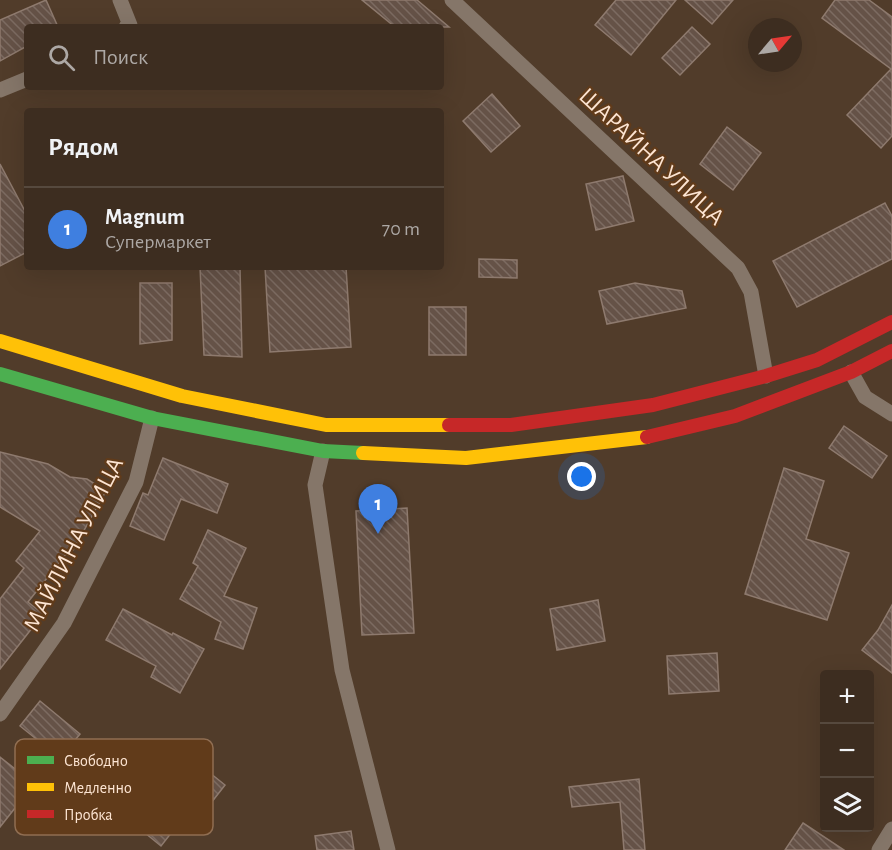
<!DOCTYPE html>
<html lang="ru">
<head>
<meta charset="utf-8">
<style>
	:root { --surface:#3d2d20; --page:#443529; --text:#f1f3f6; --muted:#ada8a5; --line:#56493e; --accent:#d6ab8b }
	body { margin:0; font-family:"Alegreya Sans",sans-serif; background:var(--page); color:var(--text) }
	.controls { position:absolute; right:18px; bottom:18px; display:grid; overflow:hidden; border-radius:6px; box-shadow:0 6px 24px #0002 }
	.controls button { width:54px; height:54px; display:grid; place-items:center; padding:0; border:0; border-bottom:2px solid var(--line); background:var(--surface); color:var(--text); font:30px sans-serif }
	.compass { position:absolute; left:748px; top:18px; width:54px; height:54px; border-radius:50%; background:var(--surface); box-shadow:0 6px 24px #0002; rotate:61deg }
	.you { position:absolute; left:582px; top:477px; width:21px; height:21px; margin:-15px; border:4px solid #fff; border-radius:50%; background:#1a73e8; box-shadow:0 0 0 9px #1a73e833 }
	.badge { display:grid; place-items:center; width:39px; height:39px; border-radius:50%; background:var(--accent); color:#fff; font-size:20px; font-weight:700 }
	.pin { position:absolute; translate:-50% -50px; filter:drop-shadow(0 2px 3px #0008) }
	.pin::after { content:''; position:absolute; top:32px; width:21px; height:18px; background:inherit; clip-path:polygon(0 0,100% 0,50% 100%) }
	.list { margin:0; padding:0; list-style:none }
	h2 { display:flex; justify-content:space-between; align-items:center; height:78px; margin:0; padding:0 24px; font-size:26px }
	h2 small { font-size:20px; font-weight:400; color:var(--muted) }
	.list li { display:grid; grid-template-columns:39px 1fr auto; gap:18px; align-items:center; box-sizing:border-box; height:84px; padding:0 24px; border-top:2px solid var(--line) }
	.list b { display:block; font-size:22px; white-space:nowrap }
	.list p { margin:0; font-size:20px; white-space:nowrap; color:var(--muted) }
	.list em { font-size:20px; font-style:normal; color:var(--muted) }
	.icon { flex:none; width:33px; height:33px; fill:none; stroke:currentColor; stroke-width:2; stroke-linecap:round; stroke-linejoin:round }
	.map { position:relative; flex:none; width:892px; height:850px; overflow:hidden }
	.search { position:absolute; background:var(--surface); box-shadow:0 6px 24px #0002; left:24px; top:24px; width:420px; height:66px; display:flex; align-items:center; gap:15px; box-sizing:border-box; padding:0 21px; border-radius:6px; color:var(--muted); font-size:22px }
	.panel { position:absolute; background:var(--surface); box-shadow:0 6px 24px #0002; left:24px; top:108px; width:420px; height:162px; border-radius:6px }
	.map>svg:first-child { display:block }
	.building { fill:url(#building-back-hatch); stroke:#8e7a6e; stroke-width:1.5 }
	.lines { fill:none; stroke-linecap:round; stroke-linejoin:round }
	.street { stroke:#857669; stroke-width:15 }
	.fast { stroke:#4caf50; stroke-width:14 }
	.slow { stroke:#ffc107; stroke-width:14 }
	.jam { stroke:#c62828; stroke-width:14 }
	.labels { text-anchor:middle; stroke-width:4.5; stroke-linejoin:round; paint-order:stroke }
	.street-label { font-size:24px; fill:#fde5d3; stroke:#613b1a }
	.key { fill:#613b1a; stroke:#906e52; stroke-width:1.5 }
	.key-label { font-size:16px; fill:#fde5d3 }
</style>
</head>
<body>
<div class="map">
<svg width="892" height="850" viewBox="0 0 892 850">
	<defs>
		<pattern id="building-back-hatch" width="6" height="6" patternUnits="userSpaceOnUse" patternTransform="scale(1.5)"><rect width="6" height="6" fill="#655247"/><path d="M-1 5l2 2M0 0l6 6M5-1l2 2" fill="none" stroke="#7c6b61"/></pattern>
	</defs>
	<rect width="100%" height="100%" fill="#513c2a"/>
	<g class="building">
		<polygon points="46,0 58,27 27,27 27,46 0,61 0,20"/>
		<polygon points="362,0 417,0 449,27 395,27"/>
		<polygon points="616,0 676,0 631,55 595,25"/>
		<polygon points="685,0 733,0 712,24"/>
		<polygon points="835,0 869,0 892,17 892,136 881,148 847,115 891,69 822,18"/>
		<polygon points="692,27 710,44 680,75 662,58"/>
		<polygon points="492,94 520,126 491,152 463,121"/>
		<polygon points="727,127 761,153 733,190 700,164"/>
		<polygon points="0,164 27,215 27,252 0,266"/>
		<polygon points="623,176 634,221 596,230 586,184"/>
		<polygon points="885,203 892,216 892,259 797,307 773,261"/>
		<polygon points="479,259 517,260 517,278 479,277"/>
		<polygon points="200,267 240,267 242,357 204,355"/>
		<polygon points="265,267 346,267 351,347 270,352"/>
		<polygon points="140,283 172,283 172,340 140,344"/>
		<polygon points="635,283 682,291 686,308 607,324 599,291"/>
		<rect x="429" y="307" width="37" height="48"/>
		<polygon points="844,426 887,456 872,478 829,448"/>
		<polygon points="0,452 48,464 70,477 87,479 106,491 73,550 70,549 28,602 43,614 0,669 0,599 24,568 16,561 40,531 0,507"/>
		<polygon points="163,458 228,484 217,513 181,499 164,540 130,526 143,493 148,495"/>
		<polygon points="784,468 824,481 806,539 849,553 827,620 745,594"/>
		<polygon points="407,508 414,633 362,635 356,511"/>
		<polygon points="208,530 246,548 224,596 257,608 243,649 215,639 221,622 180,599 198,566 193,563"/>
		<polygon points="598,600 605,641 557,650 550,609"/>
		<polygon points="892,605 892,673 862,650 878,630"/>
		<polygon points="123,609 172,635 173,633 204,649 180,693 151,677 156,666 106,640"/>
		<polygon points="717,653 719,691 669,694 667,656"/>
		<polygon points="40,701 80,734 60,758 20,726"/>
		<polygon points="0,757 34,784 0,827"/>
		<polygon points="190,757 225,785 204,812 194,804 161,846 134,824"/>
		<polygon points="639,779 645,850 624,850 620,802 572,807 569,787"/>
		<polygon points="803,823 844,850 785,850"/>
		<polygon points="351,831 354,850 317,850 315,836"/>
	</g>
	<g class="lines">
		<g class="street">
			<polyline points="120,0 130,25 126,27"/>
			<polyline points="452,0 738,268 751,292 766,376"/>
			<polyline points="0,90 27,79"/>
			<polyline points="851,372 865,397 892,414"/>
			<polyline points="323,451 315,485 342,670 388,850"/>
			<polyline points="0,714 64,623 136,482 152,418"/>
			<polyline points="879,850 892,829"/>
		</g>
		<polyline class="fast" points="0,374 152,418 323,451 363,453"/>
		<g class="slow">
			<polyline points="0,341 182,396 326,425 449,425"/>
			<polyline points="363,453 466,458 647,437"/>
		</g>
		<g class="jam">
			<polyline points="449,425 511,425 653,405 766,376 817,360 892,322"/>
			<polyline points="647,437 735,416 851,372 892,351"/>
		</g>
	</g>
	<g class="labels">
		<g class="street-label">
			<text transform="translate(652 156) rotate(43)" y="8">ШАРАЙНА УЛИЦА</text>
			<text transform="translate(73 544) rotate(-63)" y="8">МАЙЛИНА УЛИЦА</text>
		</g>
	</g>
	<rect x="15" y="739" width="198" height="96" rx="9" class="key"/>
	<rect x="27" y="756" width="27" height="8" fill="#4caf50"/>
	<rect x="27" y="783" width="27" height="8" fill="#ffc107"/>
	<rect x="27" y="810" width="27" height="8" fill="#c62828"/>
	<g class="key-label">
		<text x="64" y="766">Свободно</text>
		<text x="64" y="793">Медленно</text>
		<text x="64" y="820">Пробка</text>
	</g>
</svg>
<div class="controls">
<button>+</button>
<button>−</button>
<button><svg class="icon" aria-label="layers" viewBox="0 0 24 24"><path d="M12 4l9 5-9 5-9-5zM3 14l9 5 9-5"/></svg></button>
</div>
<svg class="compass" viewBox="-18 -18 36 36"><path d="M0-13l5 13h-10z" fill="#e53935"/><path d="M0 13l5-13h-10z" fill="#ada8a5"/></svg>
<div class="you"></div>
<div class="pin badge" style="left:378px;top:534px;background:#3f7fe0">1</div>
<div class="search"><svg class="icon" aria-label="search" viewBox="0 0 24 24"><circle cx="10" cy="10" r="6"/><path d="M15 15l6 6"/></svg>Поиск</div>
<section class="panel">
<h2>Рядом<small></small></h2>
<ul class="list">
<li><span class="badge" style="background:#3f7fe0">1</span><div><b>Magnum</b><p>Супермаркет</p></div><em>70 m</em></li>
</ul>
</section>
</div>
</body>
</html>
